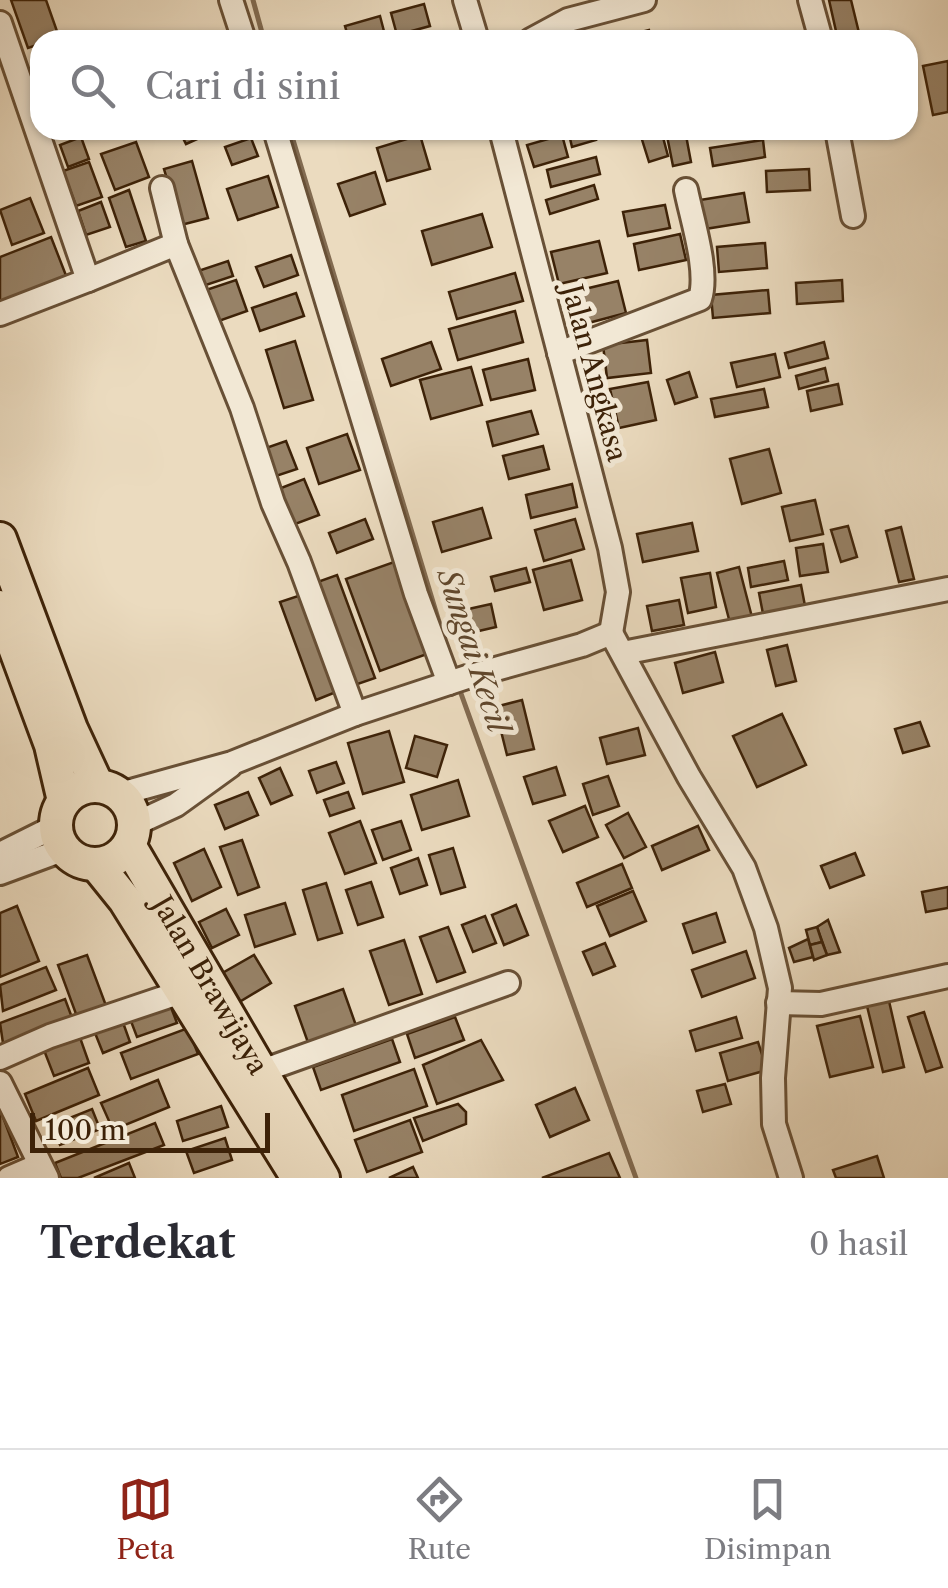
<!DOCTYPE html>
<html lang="id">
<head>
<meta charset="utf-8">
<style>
	:root { --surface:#fff; --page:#f2f2f3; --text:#2b2b33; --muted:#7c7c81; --line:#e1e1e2; --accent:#8f2418 }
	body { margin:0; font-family:"Libre Caslon Text",serif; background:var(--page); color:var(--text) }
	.scale { position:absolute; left:30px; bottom:25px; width:240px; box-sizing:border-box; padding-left:10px; border:5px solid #3d2208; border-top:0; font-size:28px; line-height:35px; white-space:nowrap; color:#3d2208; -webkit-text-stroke:8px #f2e8d5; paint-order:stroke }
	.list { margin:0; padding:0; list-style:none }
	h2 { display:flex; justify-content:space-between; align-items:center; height:130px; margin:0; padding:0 40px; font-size:42px }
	h2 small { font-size:32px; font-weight:400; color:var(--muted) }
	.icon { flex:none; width:55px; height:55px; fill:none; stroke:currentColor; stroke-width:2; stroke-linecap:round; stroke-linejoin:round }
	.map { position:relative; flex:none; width:948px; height:1178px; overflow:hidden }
	.search { position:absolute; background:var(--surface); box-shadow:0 2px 8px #0004; left:30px; right:30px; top:30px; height:110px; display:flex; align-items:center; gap:25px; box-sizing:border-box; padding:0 35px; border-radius:30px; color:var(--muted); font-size:38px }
	.sheet { height:270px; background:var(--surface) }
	nav { display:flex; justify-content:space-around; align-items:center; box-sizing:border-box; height:140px; border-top:2px solid var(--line); background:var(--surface); font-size:28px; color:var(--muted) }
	nav a { display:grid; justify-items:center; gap:5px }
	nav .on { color:var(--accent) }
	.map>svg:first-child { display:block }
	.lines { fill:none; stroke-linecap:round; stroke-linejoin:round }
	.stream { stroke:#826b51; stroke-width:5 }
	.building { fill:#978267; stroke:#3d2208; stroke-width:2.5 }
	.minor-casing { stroke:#685036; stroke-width:28 }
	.highway-casing { stroke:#3d2208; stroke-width:38 }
	.minor { stroke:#f2e8d5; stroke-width:22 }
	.highway { stroke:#ebdbbf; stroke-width:32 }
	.labels { text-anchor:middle; stroke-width:10; stroke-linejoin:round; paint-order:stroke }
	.street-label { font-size:28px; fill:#3d2208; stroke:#f2e8d5 }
	.water-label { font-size:30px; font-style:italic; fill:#60472c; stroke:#f2e8d5 }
</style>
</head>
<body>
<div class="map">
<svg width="948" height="1178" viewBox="0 0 948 1178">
	<rect width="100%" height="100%" fill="#ebdbbf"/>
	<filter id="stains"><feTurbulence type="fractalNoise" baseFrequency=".002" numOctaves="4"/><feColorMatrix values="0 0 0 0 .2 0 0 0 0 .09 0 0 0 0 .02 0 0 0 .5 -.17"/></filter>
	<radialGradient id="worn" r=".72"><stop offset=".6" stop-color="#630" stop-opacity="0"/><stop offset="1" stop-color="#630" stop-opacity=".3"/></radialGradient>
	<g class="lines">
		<g class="stream">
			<polyline points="253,0 264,40"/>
			<polyline points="290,130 443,635"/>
			<polyline points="459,688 636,1178"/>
		</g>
	</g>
	<g class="building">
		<polygon points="11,0 46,0 59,37 40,40 40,44 28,48"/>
		<polygon points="829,0 851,0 860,37 838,40"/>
		<polygon points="424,4 430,26 397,35 391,13"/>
		<polygon points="380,16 386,39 349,40 345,26"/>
		<polygon points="649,30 652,40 627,40 626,36"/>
		<polygon points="948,61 948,112 933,115 923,66"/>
		<polygon points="179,130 217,130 186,144"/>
		<polygon points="568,130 593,130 596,140 572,147"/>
		<polygon points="639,130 661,130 668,156 649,162"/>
		<polygon points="685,130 691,162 673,166 666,131"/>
		<polygon points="420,135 430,169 387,181 377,148"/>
		<polygon points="562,135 568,157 534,167 527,145"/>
		<polygon points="81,137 89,159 68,167 60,145"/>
		<polygon points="251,138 258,156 232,165 225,147"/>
		<polygon points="763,140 765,157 713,166 710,148"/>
		<polygon points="136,142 149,177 115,190 101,154"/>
		<polygon points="596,157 600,174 551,187 547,170"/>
		<polygon points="192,161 208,218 181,225 164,169"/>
		<polygon points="89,162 102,197 76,206 63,171"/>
		<polygon points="809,169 810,190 767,192 766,171"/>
		<polygon points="375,172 385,204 350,216 338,184"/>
		<polygon points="268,176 278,207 238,220 227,189"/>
		<polygon points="594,185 598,199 550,214 546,200"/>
		<polygon points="129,190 146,241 126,247 109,198"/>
		<polygon points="744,193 749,222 705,229 700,200"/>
		<polygon points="30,198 44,233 12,245 0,210"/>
		<polygon points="101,202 110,227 86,235 78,211"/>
		<polygon points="665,205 670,228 628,236 623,212"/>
		<polygon points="482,214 492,247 432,265 422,231"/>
		<polygon points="680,234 686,260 639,270 634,244"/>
		<polygon points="51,237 67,278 0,304 0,257"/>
		<polygon points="599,241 607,273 559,284 551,252"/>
		<polygon points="765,243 767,268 719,272 717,247"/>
		<polygon points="291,255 298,275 264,287 256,267"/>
		<polygon points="228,261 233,276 203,286 198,271"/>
		<polygon points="515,273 523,301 457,319 449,292"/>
		<polygon points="236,280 247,311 216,322 206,290"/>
		<polygon points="842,280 843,301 797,304 796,283"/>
		<polygon points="618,281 626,313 577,326 568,293"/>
		<polygon points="768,290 770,313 713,318 711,295"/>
		<polygon points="296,293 304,316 260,331 252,308"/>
		<polygon points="515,311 523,342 458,360 449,329"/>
		<polygon points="647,340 651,373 607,378 603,345"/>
		<polygon points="295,341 313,400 284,408 266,350"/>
		<polygon points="431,342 441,369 391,386 382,359"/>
		<polygon points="824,342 828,358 789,368 785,353"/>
		<polygon points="775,354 780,377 737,387 731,363"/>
		<polygon points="528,359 535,390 491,400 483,370"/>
		<polygon points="471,367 482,405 431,419 420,380"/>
		<polygon points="825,368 828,381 799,389 796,376"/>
		<polygon points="689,372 697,397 675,404 667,380"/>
		<polygon points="648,382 656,420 619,428 610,389"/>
		<polygon points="838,384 842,404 811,411 807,391"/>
		<polygon points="764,389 768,407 715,417 711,399"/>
		<polygon points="531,411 538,434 493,446 487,422"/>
		<polygon points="347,434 360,470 319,484 307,448"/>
		<polygon points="286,441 297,469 276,476 266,448"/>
		<polygon points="543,446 549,469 509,479 503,456"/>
		<polygon points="769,449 781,493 742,504 730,459"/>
		<polygon points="304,479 319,515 290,526 276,490"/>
		<polygon points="572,484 577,507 531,518 526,495"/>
		<polygon points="815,500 823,534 790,541 782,507"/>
		<polygon points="482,508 491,538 442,552 433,522"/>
		<polygon points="365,519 373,539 337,553 329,533"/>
		<polygon points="575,519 584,549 544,561 535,530"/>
		<polygon points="692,523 698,551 643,562 637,534"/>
		<polygon points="848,526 857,557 841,562 831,530"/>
		<polygon points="901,527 914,579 899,582 886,531"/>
		<polygon points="823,544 828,572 800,576 796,548"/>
		<polygon points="571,560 582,600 544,610 533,570"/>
		<polygon points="784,561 788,580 751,587 748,568"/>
		<polygon points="394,562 427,654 380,671 346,579"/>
		<polygon points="739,567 753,621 731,627 717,573"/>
		<polygon points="526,568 530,582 495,591 491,577"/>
		<polygon points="710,573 716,607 688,613 681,578"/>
		<polygon points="337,575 375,678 349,687 312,584"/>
		<polygon points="801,585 806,611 764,619 759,593"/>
		<polygon points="301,595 336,692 316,700 280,602"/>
		<polygon points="679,600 684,625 652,631 647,606"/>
		<polygon points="491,604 496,627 470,633 464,610"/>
		<polygon points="787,645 796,681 776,686 767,650"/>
		<polygon points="715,652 723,682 683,693 675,663"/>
		<polygon points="522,700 534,749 507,755 495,707"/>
		<polygon points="782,714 806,765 757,787 733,736"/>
		<polygon points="920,722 929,746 903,753 895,729"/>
		<polygon points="638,728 645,755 607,764 600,738"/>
		<polygon points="389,731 404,782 363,794 348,743"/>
		<polygon points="415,736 447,745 437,777 406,768"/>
		<polygon points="336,762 344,783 317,793 309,771"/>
		<polygon points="556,767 565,795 533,804 524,777"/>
		<polygon points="280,768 292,795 271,804 259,778"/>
		<polygon points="608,776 619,806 593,815 583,784"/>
		<polygon points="458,780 469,816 422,830 411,795"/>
		<polygon points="248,792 258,815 225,829 215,805"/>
		<polygon points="348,792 354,808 330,816 324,800"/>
		<polygon points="585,806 598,837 563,852 549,821"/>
		<polygon points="628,813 646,847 624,858 606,825"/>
		<polygon points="360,821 376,863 345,874 329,833"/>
		<polygon points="401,821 411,850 383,860 372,830"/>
		<polygon points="698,826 709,850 662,870 652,846"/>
		<polygon points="242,840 259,887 238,895 220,847"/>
		<polygon points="453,848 465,887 441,894 429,855"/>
		<polygon points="204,849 221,887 192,901 174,863"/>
		<polygon points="855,853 864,875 830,888 821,866"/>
		<polygon points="418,858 427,885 400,894 391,868"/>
		<polygon points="622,864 632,888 587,907 577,883"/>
		<polygon points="371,882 383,917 358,925 346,890"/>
		<polygon points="326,883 342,933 318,940 303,890"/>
		<polygon points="948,887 948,908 926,912 922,892"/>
		<polygon points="633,891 646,921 610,936 597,906"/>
		<polygon points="285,903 295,934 255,947 245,915"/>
		<polygon points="516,905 528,935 504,945 492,915"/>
		<polygon points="17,906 39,961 0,977 0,913"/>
		<polygon points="226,909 239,935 212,948 199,922"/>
		<polygon points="716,913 725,942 693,953 683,924"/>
		<polygon points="485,916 496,943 473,952 462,925"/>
		<polygon points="828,920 840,952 827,955 817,927"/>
		<polygon points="448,927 465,972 437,982 420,937"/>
		<polygon points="817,927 822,942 810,945 806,930"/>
		<polygon points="808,939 813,957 794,962 789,948"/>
		<polygon points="404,940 422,994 389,1005 370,951"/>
		<polygon points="822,942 827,955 814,960 810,945"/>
		<polygon points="605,943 615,966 593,975 583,952"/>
		<polygon points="746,951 755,978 702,997 692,970"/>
		<polygon points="87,955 108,1011 79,1022 58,965"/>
		<polygon points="254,955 271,983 236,1004 219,975"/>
		<polygon points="46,967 56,990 3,1011 0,985"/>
		<polygon points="343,989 359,1034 311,1051 295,1006"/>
		<polygon points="65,999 74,1023 4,1050 0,1023"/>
		<polygon points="889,1001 904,1067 883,1072 867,1006"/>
		<polygon points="169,1002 177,1023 137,1037 129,1016"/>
		<polygon points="924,1012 942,1067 926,1072 908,1017"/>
		<polygon points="860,1016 873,1067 830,1077 817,1026"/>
		<polygon points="121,1017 130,1042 103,1053 93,1028"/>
		<polygon points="455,1017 464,1040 415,1058 407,1034"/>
		<polygon points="736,1017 742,1038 696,1051 690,1031"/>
		<polygon points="188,1028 198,1054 131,1079 121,1053"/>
		<polygon points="78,1032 89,1063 54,1076 42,1045"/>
		<polygon points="392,1039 400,1062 321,1090 313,1067"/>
		<polygon points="481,1040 503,1080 437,1104 423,1065"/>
		<polygon points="758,1042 767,1070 728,1081 720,1053"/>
		<polygon points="88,1068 99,1095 36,1121 25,1094"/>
		<polygon points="414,1069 427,1106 354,1131 342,1095"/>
		<polygon points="158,1080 169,1107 113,1130 101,1103"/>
		<polygon points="725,1084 731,1104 703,1112 697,1091"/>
		<polygon points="575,1088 589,1120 550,1137 536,1105"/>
		<polygon points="458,1104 466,1112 466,1124 423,1141 414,1118"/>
		<polygon points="221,1106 228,1127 183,1141 177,1121"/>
		<polygon points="0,1109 18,1157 0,1164"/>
		<polygon points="92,1109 100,1129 60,1145 52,1125"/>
		<polygon points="410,1120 422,1152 367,1172 355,1140"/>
		<polygon points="155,1123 164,1145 78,1178 61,1178 55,1163"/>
		<polygon points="225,1138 232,1160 194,1173 186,1151"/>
		<polygon points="609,1153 620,1178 542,1178"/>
		<polygon points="877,1156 884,1178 836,1178 833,1170"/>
		<polygon points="129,1163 135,1178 94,1178"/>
		<polygon points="413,1167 418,1178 389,1178"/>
	</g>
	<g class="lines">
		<defs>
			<g id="minor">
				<polyline points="231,0 244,40"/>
				<polyline points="465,0 477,40"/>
				<polyline points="810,0 821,40"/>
				<polyline points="0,23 88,280 0,314"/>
				<polyline points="531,40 568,20 644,0"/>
				<polyline points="275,130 416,594 449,683"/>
				<polyline points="501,130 610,548 618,592 611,633"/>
				<polyline points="837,130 853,216"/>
				<polyline points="162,188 176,244 242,408 273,503 299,562 355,714"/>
				<polyline points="88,280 176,244"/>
				<path d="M559,353L700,299C709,271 692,220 686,190"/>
				<polyline points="611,633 689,777 744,868 766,928 780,988 773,1078 774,1124 791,1178"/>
				<polyline points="623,653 948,589"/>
				<polyline points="120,794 232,763 355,714 467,677 582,645 611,633"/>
				<polyline points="135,824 176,805 230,766"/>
				<polyline points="0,854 56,826"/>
				<polyline points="0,873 65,849"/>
				<polyline points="778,1003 821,1004 948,976"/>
				<polyline points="0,1058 50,1036 181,992"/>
				<polyline points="262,1071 508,983"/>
				<polyline points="0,1083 47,1178"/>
				<polyline points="9,1178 39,1165"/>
			</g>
			<g id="highway">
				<polyline points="0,539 71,729 97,785"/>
				<polyline points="0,607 51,745 64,801"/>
				<circle cx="95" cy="825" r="39"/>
				<path id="s1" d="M129,845L323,1178"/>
				<polyline points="96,864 125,900 298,1178"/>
			</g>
		</defs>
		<use href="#minor" class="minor-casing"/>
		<use href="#highway" class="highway-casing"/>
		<use href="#minor" class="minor"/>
		<use href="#highway" class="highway"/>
	</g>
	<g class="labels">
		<g class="street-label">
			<text transform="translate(595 373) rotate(75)" y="10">Jalan Angkasa</text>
			<text dy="10" stroke="none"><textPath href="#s1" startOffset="162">Jalan Brawijaya</textPath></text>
		</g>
		<g class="water-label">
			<text transform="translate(473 651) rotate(72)" y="10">Sungai Kecil</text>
		</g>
	</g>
	<rect width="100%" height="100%" filter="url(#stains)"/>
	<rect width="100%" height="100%" fill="url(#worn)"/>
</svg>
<div class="scale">100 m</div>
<div class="search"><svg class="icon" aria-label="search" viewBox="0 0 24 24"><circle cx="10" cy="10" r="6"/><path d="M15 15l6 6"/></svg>Cari di sini</div>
</div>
<section class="sheet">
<h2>Terdekat<small>0 hasil</small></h2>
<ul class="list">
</ul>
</section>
<nav>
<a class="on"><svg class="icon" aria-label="map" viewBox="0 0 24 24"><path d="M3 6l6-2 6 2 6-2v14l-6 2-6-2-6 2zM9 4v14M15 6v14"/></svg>Peta</a>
<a><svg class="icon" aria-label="directions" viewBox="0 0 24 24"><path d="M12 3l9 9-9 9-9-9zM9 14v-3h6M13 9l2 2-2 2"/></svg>Rute</a>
<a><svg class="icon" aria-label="saved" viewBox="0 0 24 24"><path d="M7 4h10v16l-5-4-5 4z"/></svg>Disimpan</a>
</nav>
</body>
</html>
